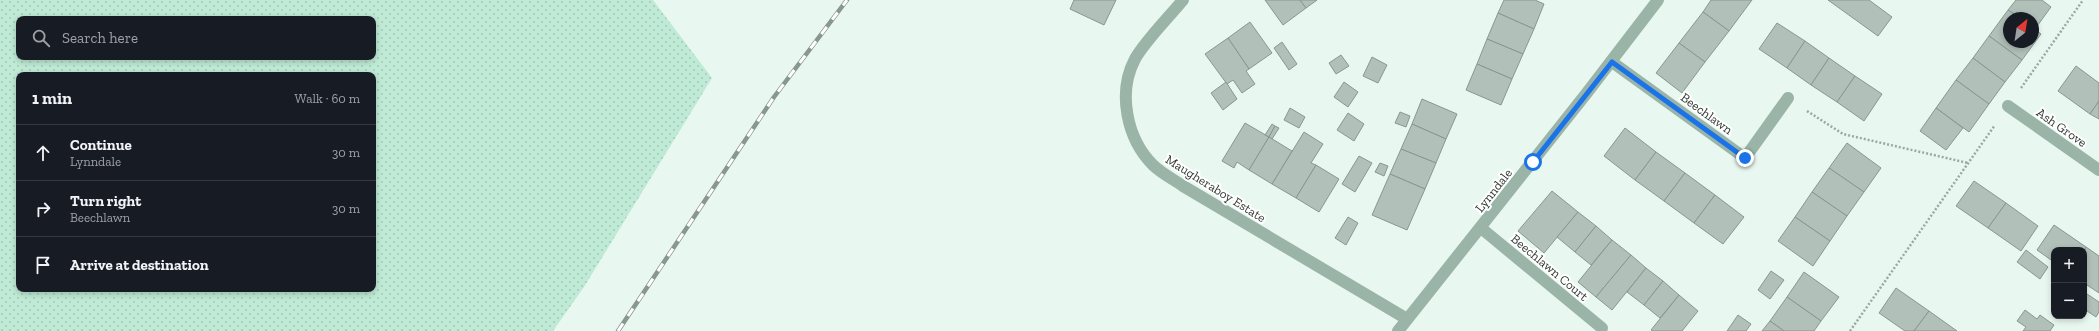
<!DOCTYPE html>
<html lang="en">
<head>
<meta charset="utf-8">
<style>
	:root { --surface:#171b24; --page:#242831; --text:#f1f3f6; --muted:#9ea1a6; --line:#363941 }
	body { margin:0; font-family:"Zilla Slab",serif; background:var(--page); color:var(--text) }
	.controls { position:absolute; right:12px; bottom:12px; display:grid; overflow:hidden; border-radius:8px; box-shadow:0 2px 6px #0003 }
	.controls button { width:36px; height:36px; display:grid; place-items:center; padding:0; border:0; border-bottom:1px solid var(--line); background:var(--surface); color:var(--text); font:20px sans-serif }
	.compass { position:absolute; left:2003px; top:12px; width:36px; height:36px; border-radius:50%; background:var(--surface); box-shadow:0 2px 6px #0003; rotate:30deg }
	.stop { position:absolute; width:12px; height:12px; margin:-9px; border:3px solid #1a73e8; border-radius:50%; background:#fff }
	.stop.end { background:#1a73e8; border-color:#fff; box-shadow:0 1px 4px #0008 }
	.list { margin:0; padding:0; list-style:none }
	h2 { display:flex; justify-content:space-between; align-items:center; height:52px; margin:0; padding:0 16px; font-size:17px }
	h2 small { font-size:13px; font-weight:400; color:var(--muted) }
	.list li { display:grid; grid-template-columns:26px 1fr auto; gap:12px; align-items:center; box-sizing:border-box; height:56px; padding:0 16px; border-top:1px solid var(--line) }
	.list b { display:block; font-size:15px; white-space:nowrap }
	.list p { margin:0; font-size:13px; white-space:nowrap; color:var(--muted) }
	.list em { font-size:13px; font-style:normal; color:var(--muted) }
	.icon { flex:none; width:22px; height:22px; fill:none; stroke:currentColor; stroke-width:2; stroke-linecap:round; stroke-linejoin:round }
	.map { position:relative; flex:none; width:2099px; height:331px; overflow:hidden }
	.search { position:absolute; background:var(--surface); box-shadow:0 2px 6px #0003; left:16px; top:16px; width:360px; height:44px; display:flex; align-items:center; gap:10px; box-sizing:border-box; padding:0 14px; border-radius:8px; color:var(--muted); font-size:15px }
	.panel { position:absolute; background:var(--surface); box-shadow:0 2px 6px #0003; left:16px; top:72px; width:360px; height:220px; border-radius:8px }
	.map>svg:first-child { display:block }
	.grass { fill:url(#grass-dots); fill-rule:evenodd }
	.building { fill:#b1c0b9; stroke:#899790 }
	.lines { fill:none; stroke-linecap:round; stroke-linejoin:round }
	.path { stroke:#9ca8a2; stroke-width:2.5; stroke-dasharray:2 2; stroke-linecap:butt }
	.minor { stroke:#9bb4a8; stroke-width:12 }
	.rail-casing { stroke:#8a9690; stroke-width:4.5 }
	.rail { stroke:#fff; stroke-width:3; stroke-dasharray:9; stroke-linecap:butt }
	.route { stroke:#1a73e8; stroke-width:5 }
	.labels { text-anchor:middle; stroke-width:4; stroke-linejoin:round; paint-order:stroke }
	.street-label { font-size:13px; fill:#303733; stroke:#fff }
</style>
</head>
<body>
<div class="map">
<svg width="2099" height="331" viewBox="0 0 2099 331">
	<defs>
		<pattern id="grass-dots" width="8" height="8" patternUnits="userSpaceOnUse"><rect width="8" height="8" fill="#bfead5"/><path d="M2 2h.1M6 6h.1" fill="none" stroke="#a4c9b7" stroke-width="1.8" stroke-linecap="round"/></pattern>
	</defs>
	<rect width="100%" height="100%" fill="#e8f8f0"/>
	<path class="grass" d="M0,0H653L712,78L584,287L553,331H0ZM19,19H373V57H19ZM19,75H373V289H19Z"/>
	<g class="building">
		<polygon points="1074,0 1116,0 1104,25 1070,9"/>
		<polygon points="1265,0 1300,0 1306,8 1283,25"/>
		<polygon points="1300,0 1317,0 1306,8"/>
		<polygon points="1504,0 1535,0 1544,4 1534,29 1498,13"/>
		<polygon points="1711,0 1752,0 1729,31 1703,12"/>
		<polygon points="1828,0 1869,0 1892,17 1878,36"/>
		<polygon points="2016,0 2042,0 2051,7 2035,29 2033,18 2020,18 2008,10"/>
		<polygon points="2008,10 2020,18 2009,18 2009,42 2033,42 2033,28 2041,34 2022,60 1989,36"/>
		<polygon points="1703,12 1729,31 1705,62 1679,43"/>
		<polygon points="1498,13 1534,29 1523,54 1487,39"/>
		<polygon points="1250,22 1272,53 1249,69 1228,38"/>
		<polygon points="1777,23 1805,41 1787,68 1759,49"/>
		<polygon points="1989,36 2022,60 2005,82 1973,58"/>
		<polygon points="1228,38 1249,69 1246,71 1255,84 1242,93 1233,80 1227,84 1205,54"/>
		<polygon points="1487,39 1523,54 1512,79 1477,64"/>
		<polygon points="1805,41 1829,58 1811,85 1787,68"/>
		<polygon points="1282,42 1297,64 1289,70 1274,48"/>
		<polygon points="1679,43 1705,62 1682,93 1656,73"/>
		<polygon points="1341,55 1349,66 1336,74 1329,63"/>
		<polygon points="1372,57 1387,65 1378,83 1363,76"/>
		<polygon points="1829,58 1855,76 1837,102 1811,85"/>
		<polygon points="1973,58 2005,82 1989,104 1956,80"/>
		<polygon points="1477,64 1512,79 1501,105 1466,90"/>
		<polygon points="2076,66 2099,83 2099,101 2090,114 2058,91"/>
		<polygon points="1855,76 1882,94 1864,121 1837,102"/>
		<polygon points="1956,80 1989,104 1969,132 1936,108"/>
		<polygon points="1226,82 1237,99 1223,110 1211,93"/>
		<polygon points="1344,82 1358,92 1348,107 1334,97"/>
		<polygon points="1422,99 1457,114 1446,139 1412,124"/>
		<polygon points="2099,101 2099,119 2090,114"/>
		<polygon points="1290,108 1305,117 1299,128 1284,120"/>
		<polygon points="1936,108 1963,128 1946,150 1920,131"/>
		<polygon points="1400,112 1410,116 1406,127 1395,123"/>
		<polygon points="1348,113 1364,124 1354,141 1337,130"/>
		<polygon points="1245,123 1269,137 1249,170 1237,162 1234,168 1222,161"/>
		<polygon points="1272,124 1275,126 1269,137 1265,135"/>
		<polygon points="1412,124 1446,139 1436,163 1401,149"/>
		<polygon points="1275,126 1279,128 1272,139 1269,137"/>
		<polygon points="1625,128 1656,152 1635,180 1604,156"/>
		<polygon points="1304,132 1323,144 1311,163 1316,165 1296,198 1272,184"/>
		<polygon points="1269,137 1292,151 1272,184 1249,170"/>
		<polygon points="1847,143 1881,168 1864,192 1829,168"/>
		<polygon points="1401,149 1436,163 1425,189 1390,174"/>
		<polygon points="1656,152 1685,173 1664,201 1635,180"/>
		<polygon points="1359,156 1372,163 1355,192 1342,184"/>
		<polygon points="1380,163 1388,166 1384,176 1375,172"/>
		<polygon points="1316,165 1339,179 1319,212 1296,198"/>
		<polygon points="1829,168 1864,192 1847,216 1812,192"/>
		<polygon points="1685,173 1715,195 1694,223 1664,201"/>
		<polygon points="1390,174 1425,189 1407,230 1372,215"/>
		<polygon points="1974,181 2006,203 1988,228 1956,206"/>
		<polygon points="1552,191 1578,212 1544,253 1518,231"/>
		<polygon points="1812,192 1847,216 1830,241 1795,217"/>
		<polygon points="1715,195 1744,217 1723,244 1694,223"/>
		<polygon points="2006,203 2038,226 2021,251 1988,228"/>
		<polygon points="1578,212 1596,226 1575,252 1557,237"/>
		<polygon points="1348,217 1358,223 1346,245 1335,238"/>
		<polygon points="1795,217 1830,241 1813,266 1778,241"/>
		<polygon points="2054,225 2086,247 2084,251 2054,250 2054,262 2037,250"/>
		<polygon points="1596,226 1612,240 1591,265 1575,252"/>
		<polygon points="1612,240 1631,255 1596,297 1578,282"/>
		<polygon points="2086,247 2099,256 2099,293 2084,283 2084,251"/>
		<polygon points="2026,250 2048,267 2040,279 2017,262"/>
		<polygon points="1631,255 1646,268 1612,310 1596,297"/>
		<polygon points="1646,268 1663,281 1644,305 1627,292"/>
		<polygon points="1771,271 1784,280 1770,299 1758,290"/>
		<polygon points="1804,272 1839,297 1821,321 1787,297"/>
		<polygon points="1663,281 1679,295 1660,318 1644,305"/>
		<polygon points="1896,288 1929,311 1914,331 1905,331 1879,313"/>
		<polygon points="2084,292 2099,302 2099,312 2096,317 2084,309"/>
		<polygon points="1679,295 1698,311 1682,331 1653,331 1651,330"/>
		<polygon points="1787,297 1821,321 1814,331 1784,331 1770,321"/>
		<polygon points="2025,310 2037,319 2040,315 2054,325 2050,331 2023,331 2026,327 2017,321"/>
		<polygon points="1929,311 1957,331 1914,331"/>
		<polygon points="1738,315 1751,324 1746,331 1727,331"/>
		<polygon points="1770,321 1784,331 1762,331"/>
	</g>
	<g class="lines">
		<g class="path">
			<polyline points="2021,88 2083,0"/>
			<polyline points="1807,111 1843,134 1968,163"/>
			<polyline points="1850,331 1995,125"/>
		</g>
		<g class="minor">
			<path d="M1183,0C1169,17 1145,41 1135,59C1117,93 1127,139 1153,165C1161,173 1173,179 1183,186L1407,319"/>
			<polyline points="1612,62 1745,158 1788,98"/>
			<polyline points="2008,106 2099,170"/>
			<polyline points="1481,228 1602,328"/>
			<polyline points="1398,331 1586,94 1658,0"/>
		</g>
		<defs>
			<polyline id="rail" points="618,331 774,97 847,0"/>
		</defs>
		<use href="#rail" class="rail-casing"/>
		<use href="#rail" class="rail"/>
	</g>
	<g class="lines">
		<polyline class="route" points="1533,162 1612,62 1745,158"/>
	</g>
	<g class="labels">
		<g class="street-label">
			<text transform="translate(1707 113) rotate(36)" y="5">Beechlawn</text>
			<text transform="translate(2062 127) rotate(35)" y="5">Ash Grove</text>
			<text transform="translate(1216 188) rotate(32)" y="5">Maugheraboy Estate</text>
			<text transform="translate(1493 190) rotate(-52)" y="5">Lynndale</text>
			<text transform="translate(1550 267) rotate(40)" y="5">Beechlawn Court</text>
		</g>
	</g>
</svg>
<div class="controls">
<button>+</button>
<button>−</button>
</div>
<svg class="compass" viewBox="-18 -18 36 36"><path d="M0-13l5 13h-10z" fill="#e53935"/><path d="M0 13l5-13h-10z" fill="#9ea1a6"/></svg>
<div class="stop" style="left:1533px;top:162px"></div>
<div class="stop end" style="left:1745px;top:158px"></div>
<div class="search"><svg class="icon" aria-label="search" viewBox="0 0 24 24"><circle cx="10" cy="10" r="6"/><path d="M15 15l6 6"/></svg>Search here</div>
<section class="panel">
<h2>1 min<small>Walk · 60 m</small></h2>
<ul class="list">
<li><svg class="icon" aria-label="ahead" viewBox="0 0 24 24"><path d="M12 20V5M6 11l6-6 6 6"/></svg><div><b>Continue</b><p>Lynndale</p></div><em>30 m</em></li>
<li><svg class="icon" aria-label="right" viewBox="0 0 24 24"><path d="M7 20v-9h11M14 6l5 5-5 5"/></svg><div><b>Turn right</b><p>Beechlawn</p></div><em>30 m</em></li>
<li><svg class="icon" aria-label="arrive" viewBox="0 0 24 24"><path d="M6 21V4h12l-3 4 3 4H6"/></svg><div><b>Arrive at destination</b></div></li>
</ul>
</section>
</div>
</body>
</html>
